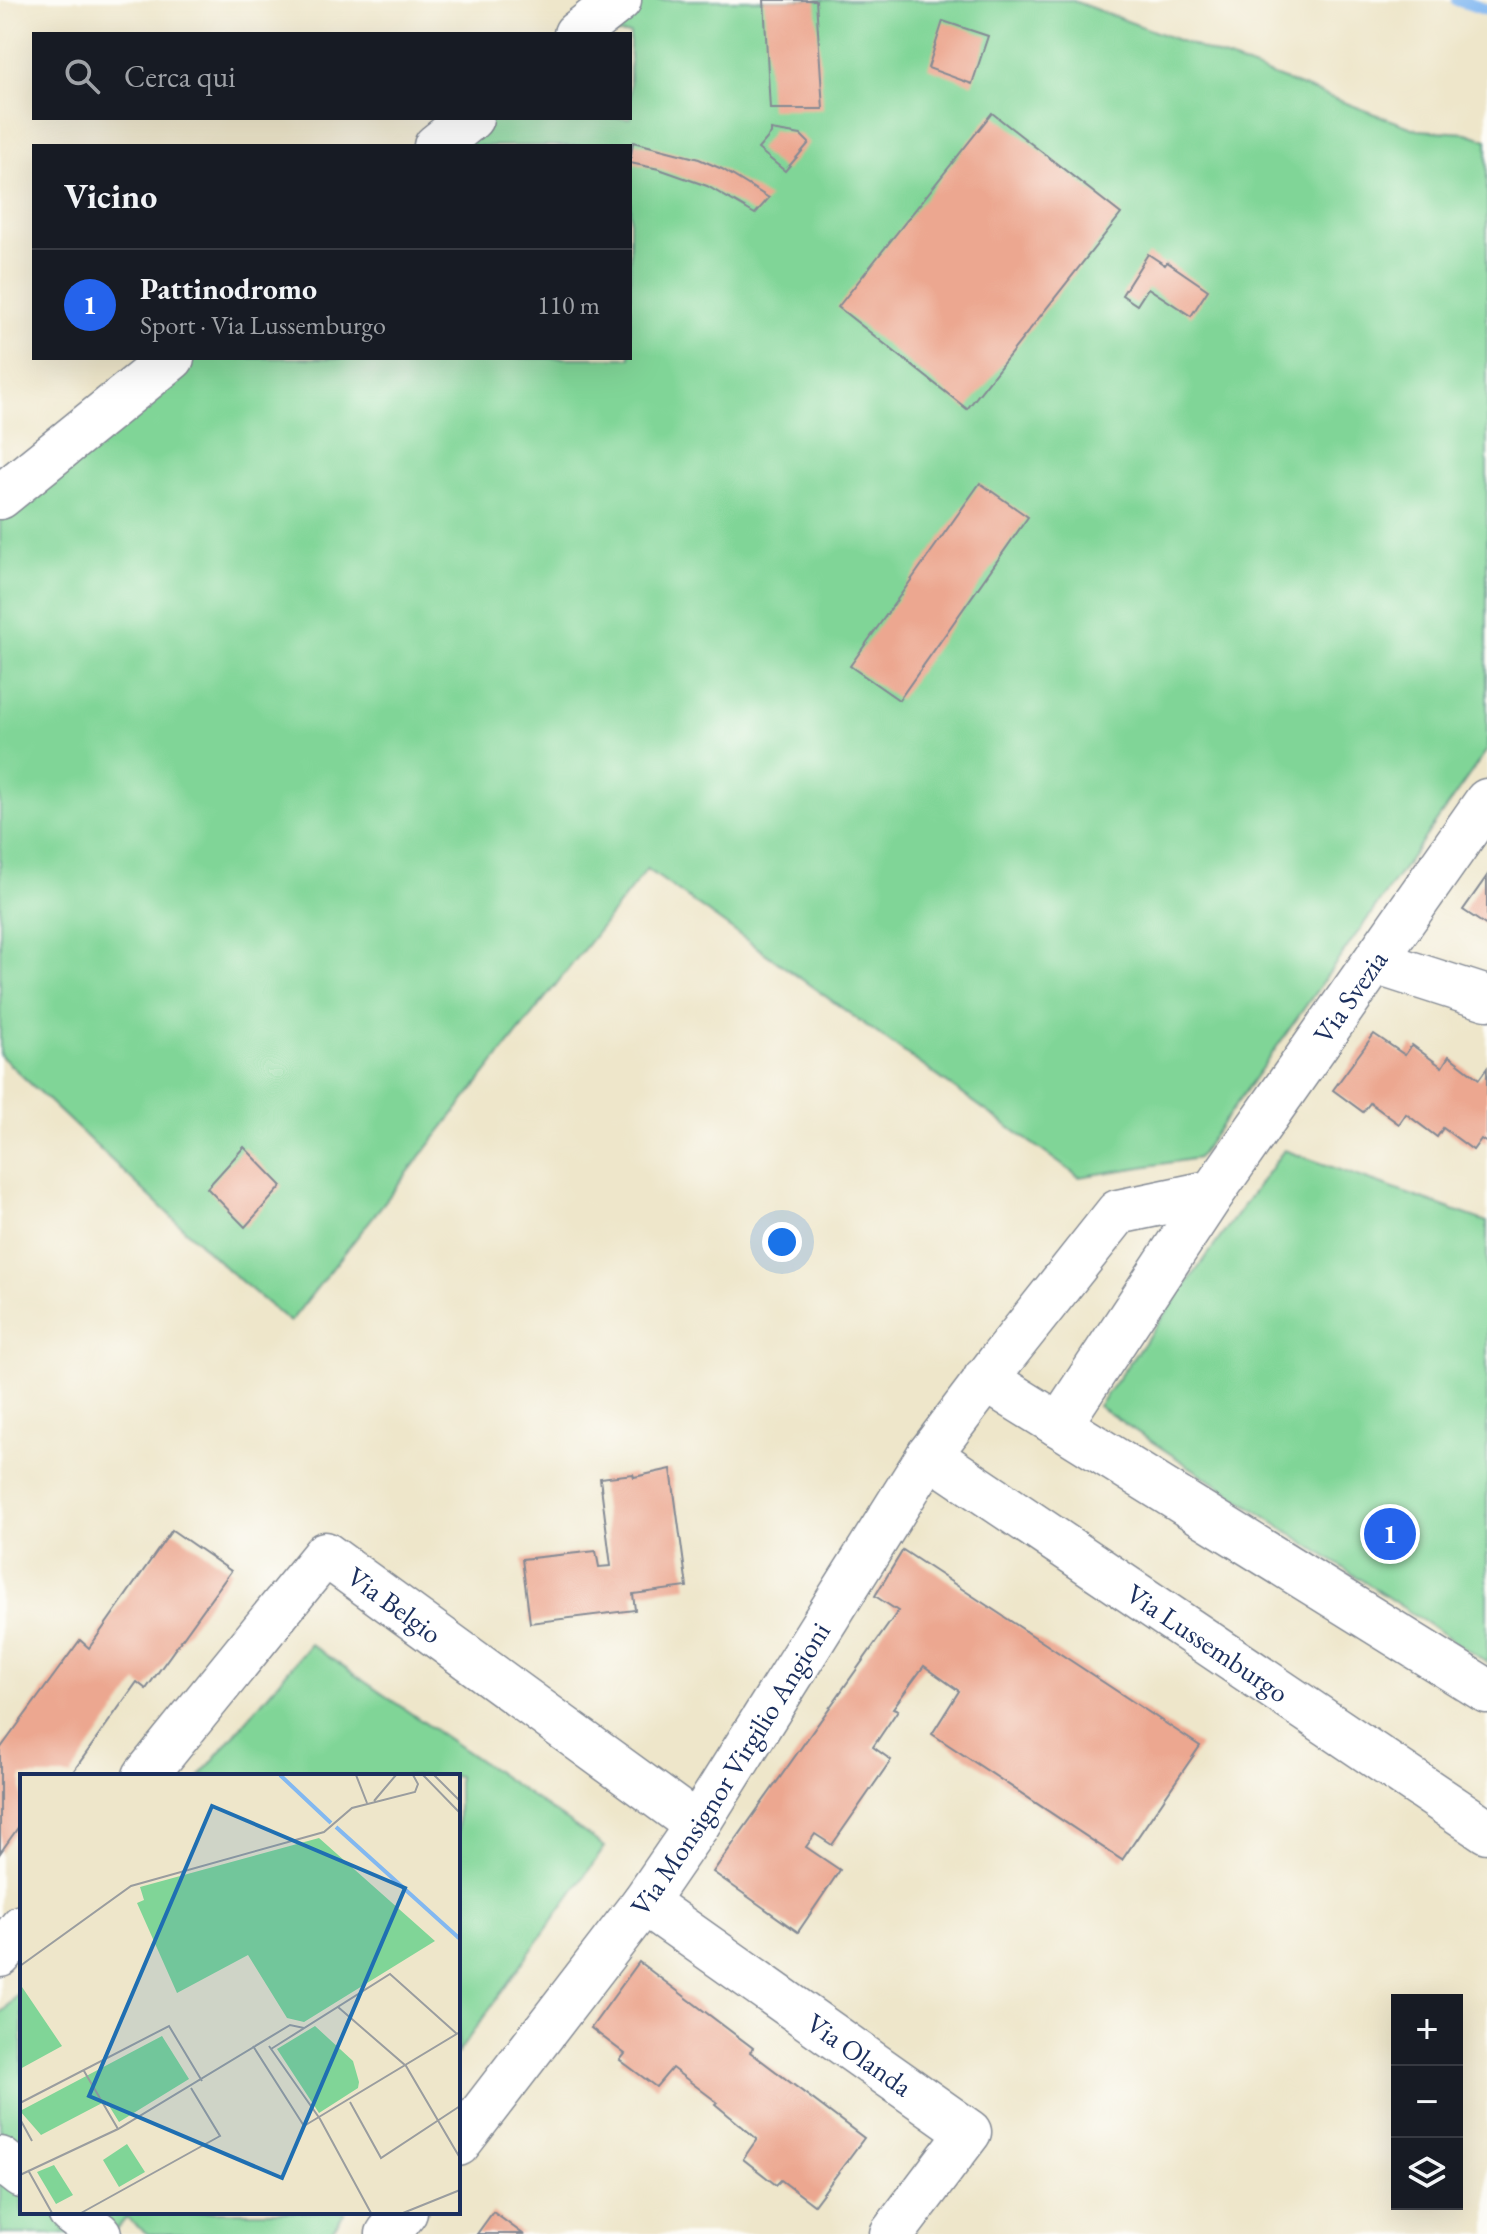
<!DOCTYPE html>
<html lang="it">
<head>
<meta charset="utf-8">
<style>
	:root { --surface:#171b24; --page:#242831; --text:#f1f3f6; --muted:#9ea1a6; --line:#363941; --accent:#2563eb }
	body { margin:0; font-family:"EB Garamond",serif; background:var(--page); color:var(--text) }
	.controls { position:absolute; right:24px; bottom:24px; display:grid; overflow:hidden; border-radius:0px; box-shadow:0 8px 32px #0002 }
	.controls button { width:72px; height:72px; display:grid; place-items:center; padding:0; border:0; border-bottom:2px solid var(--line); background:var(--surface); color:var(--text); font:40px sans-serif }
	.you { position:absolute; left:782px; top:1242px; width:28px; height:28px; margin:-20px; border:6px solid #fff; border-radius:50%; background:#1a73e8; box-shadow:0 0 0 12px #1a73e833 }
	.badge { display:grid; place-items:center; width:52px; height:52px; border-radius:50%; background:var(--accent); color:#fff; font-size:26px; font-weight:700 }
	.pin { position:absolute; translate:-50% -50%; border:4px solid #fff; box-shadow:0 2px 8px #0006 }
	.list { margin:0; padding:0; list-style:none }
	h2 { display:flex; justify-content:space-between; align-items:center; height:104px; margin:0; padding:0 32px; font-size:34px }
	h2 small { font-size:26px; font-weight:400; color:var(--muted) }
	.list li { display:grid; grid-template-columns:52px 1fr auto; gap:24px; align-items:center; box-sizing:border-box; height:112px; padding:0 32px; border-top:2px solid var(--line) }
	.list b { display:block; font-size:30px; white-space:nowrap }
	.list p { margin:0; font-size:26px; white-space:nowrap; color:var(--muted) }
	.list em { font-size:26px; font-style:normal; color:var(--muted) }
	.icon { flex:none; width:44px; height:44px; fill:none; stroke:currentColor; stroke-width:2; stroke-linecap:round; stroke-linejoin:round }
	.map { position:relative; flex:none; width:1487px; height:2234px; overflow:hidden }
	.search { position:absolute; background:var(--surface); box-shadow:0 8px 32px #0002; left:32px; top:32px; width:600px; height:88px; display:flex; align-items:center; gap:20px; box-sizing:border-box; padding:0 28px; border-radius:0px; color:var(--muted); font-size:30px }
	.panel { position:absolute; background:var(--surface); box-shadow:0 8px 32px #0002; left:32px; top:144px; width:600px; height:216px; border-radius:0px }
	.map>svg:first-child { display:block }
	.green { fill:#80d597; stroke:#4e827a; stroke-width:2 }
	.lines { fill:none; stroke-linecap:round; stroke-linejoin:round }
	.stream { stroke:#82b8f1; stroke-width:12 }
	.building { fill:#eca790 }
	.street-casing { stroke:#848a94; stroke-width:47 }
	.street { stroke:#fff; stroke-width:44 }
	.labels { text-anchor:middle; stroke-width:6; stroke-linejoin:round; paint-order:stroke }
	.street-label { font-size:28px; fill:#1b2f5e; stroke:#fdfcf7 }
	.inset-river { fill:none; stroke:#82b8f1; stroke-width:4 }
	.inset-road { fill:none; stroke:#9a9d9f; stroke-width:2 }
	.view { fill:#1f6fb2; fill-opacity:0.15; stroke:#1f6fb2; stroke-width:4 }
	.inset-edge { fill:none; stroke:#1b2f5e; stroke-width:4 }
</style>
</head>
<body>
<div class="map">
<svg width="1487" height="2234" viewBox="0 0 1487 2234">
	<rect width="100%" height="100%" fill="#fdfcf7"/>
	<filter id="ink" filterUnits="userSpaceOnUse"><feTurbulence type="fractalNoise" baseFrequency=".0125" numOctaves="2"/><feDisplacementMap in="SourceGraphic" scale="16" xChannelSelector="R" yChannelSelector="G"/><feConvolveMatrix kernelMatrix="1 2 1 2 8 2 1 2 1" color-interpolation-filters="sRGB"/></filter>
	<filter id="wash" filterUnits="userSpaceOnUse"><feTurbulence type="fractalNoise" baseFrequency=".006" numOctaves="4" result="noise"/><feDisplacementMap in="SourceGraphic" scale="32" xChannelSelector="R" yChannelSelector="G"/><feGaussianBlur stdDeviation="1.8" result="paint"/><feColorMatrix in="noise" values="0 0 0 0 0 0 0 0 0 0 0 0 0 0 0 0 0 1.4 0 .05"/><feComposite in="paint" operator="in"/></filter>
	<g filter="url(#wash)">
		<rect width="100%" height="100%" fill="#eee6ca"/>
		<g class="green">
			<polygon points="636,0 1071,0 1418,130 1467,133 1487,140 1487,750 1198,1158 1079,1177 647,869 290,1322 229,1271 0,1055 0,515 185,358 630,358 630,146 447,146 483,118 630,118 630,34 589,34"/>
			<polygon points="1284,1150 1487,1222 1487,1663 1098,1406"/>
			<polygon points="310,1644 605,1847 458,2053 458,1776 200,1776"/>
			<polygon points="22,1989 22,2212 345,2212 329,2234 148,2234 126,2218 113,2234 0,2234 0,2015"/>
		</g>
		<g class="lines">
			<polyline class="stream" points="1457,0 1487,10"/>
		</g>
		<g id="blocks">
			<g class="building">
				<polygon points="764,0 816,0 823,109 770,109"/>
				<polygon points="943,21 988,36 972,84 928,68"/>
				<polygon points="992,113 1121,214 967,409 838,307"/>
				<polygon points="771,130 801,135 809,143 785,171 758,149 771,134"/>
				<polygon points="633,142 699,159 722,169 769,198 755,214 707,186 659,169 630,163"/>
				<polygon points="1148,254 1165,265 1167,262 1208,290 1191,316 1148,288 1137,305 1122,295"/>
				<polygon points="980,483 1028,517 899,700 850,666"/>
				<polygon points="1487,876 1487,926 1463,910"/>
				<polygon points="1374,1034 1405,1055 1412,1045 1442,1067 1449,1056 1479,1079 1487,1068 1487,1143 1481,1139 1473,1150 1443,1128 1437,1137 1406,1114 1399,1124 1370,1103 1363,1112 1333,1090"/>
				<polygon points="244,1147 282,1186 245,1227 207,1188"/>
				<polygon points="671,1469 687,1587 633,1594 635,1610 530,1623 522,1559 596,1551 599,1567 611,1566 600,1478 633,1474 634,1477"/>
				<polygon points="172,1530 231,1571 146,1689 137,1682 70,1776 22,1776 22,1822 0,1853 0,1749 80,1640 89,1648"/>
				<polygon points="903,1550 1200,1746 1122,1860 932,1734 959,1691 924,1666 893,1708 898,1710 873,1747 891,1760 832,1845 815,1834 806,1847 840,1870 798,1932 713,1872 898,1611 875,1596"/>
				<polygon points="639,1962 753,2048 750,2052 864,2138 814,2205 781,2180 776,2185 743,2159 757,2139 715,2104 717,2102 672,2068 656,2087 620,2060 625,2054 591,2028"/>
				<polygon points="493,2212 523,2234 477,2234"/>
			</g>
		</g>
	</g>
	<g filter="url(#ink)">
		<use href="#blocks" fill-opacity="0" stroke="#848a94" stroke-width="2"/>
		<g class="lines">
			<defs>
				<g id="street">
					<polyline points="576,34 619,0"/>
					<polyline points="436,146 471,118"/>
					<polyline points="0,497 172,358"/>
					<polyline points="1375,962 1487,998"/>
					<polyline points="985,1379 1487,1691"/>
					<path id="s1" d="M1059,1425L1213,1192L1487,801"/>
					<path id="s2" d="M929,1455L1487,1831"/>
					<path id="s3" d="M145,1776L325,1554L697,1825"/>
					<path id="s4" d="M644,1902L969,2132L892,2234"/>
					<polyline points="0,1955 22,1927"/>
					<path id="s5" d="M458,2144L644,1902L697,1825L929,1455L1003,1357L1118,1212L1213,1192"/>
					<polyline points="0,2159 22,2176"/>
					<polyline points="70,2212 99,2234"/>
					<polyline points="388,2234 405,2212"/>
				</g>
			</defs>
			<use href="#street" class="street-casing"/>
			<use href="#street" class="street"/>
		</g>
	</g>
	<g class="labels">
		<g class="street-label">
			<text dy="10" stroke="none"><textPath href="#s1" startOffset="518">Via Svezia</textPath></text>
			<text dy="10" stroke="none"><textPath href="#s3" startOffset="372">Via Belgio</textPath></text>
			<text dy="10" stroke="none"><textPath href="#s2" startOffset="336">Via Lussemburgo</textPath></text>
			<text dy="10" stroke="none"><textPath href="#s5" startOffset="464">Via Monsignor Virgilio Angioni</textPath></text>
			<text dy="10" stroke="none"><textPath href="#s4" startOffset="264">Via Olanda</textPath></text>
		</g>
	</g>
	<g transform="translate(20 1774)">
		<rect width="440" height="440" fill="#eee6ca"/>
		<path d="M299,64L415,167L284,248L267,244L228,181L157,219L117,129L124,126L120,113ZM0,210L42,272L0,295ZM295,252L333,287L339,308L338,314L299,339L257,275ZM142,262L169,305L99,348L86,327L21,361L0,337ZM107,370L125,398L99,413L83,386ZM34,391L53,421L36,430L17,398Z" fill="#80d597"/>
		<path class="inset-river" d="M260,1L311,49M316,53L440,165"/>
		<path class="inset-road" d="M336,1L347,29M403,1L440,39M414,1L440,27M354,27L376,1M0,192L111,112L304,58L332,34L395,18L398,10L393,1M318,233L386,292L440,384M233,272L284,352L440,258M249,272L300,345L351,439M251,275L370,200L437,260M64,297L98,355M330,328L361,384L440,332M0,329L149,252L182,307M0,345L12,367M8,396L32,439M0,401L98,355L270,251L284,254M61,439L200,362L171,314M383,439L440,416"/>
		<path class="view" d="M192,32L385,114L262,404L69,322Z"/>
		<rect width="440" height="440" class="inset-edge"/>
	</g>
</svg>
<div class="controls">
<button>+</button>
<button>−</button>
<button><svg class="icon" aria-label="layers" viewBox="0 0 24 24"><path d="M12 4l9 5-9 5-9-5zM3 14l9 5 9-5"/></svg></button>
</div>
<div class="you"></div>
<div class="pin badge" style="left:1390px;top:1534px">1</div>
<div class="search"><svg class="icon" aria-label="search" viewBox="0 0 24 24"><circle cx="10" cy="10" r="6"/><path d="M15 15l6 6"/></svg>Cerca qui</div>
<section class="panel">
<h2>Vicino<small></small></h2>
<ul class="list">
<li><span class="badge">1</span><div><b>Pattinodromo</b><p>Sport · Via Lussemburgo</p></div><em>110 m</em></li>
</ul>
</section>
</div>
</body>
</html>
